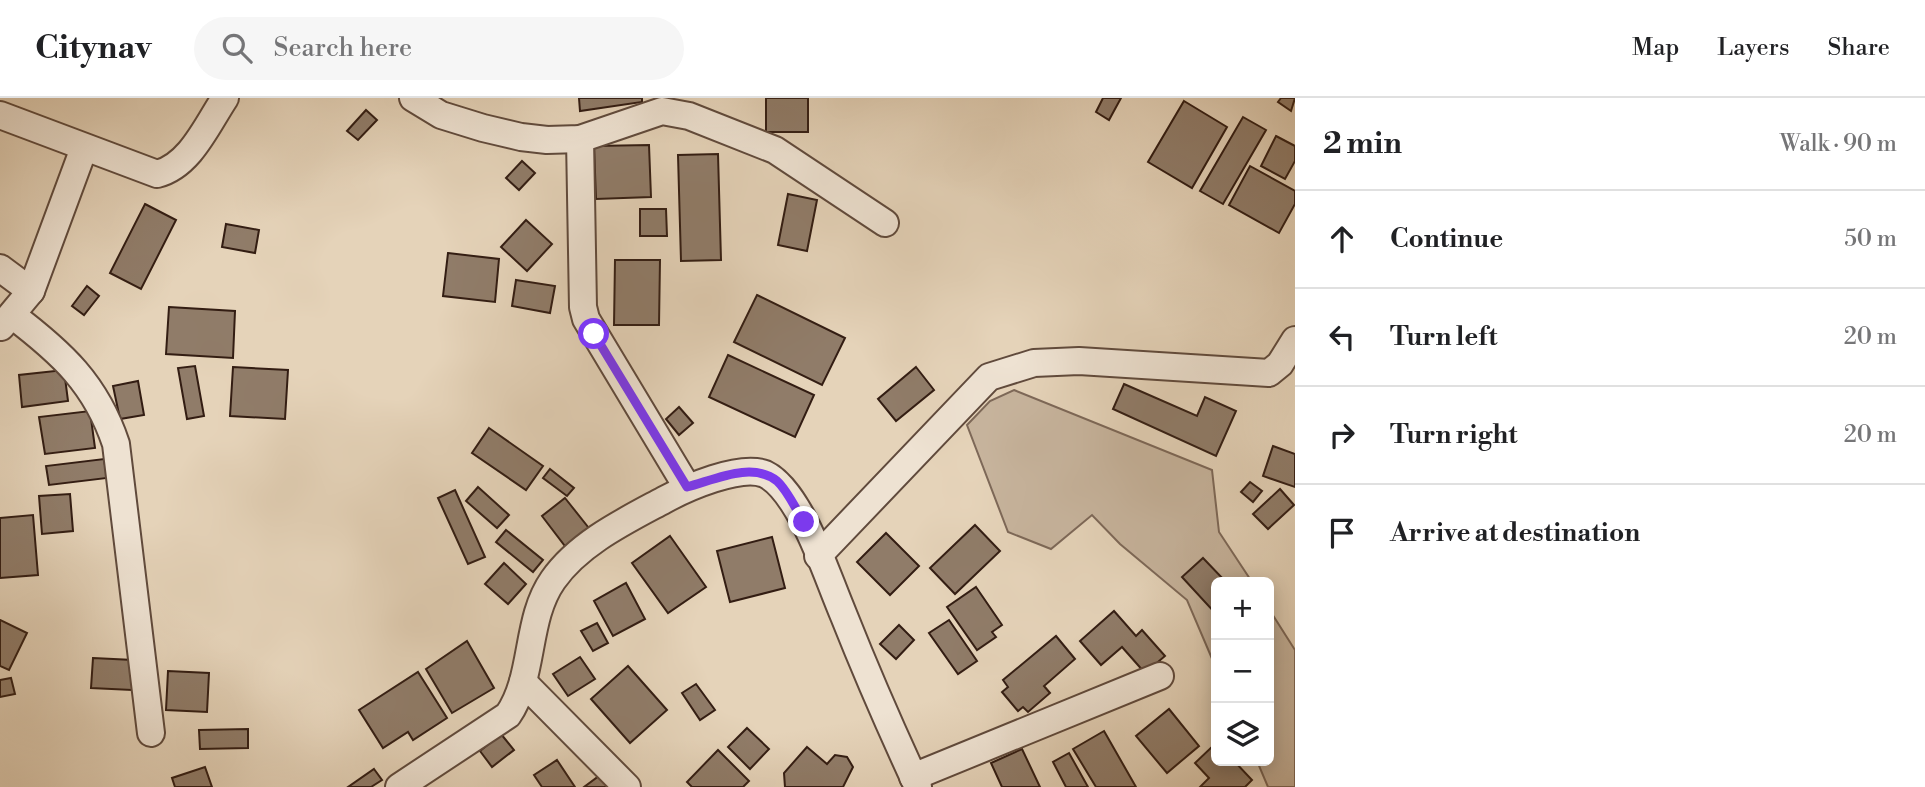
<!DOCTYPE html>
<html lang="en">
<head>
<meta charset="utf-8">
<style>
	:root { --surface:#fff; --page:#f6f6f6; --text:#202124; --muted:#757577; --line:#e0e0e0 }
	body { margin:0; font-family:"Libre Bodoni",serif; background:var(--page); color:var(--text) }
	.controls { position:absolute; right:21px; bottom:21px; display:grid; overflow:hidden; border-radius:10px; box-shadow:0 4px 18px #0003 }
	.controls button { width:63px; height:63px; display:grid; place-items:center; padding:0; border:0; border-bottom:2px solid var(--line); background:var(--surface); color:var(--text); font:35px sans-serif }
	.stop { position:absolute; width:21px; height:21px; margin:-16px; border:5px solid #7c3aed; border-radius:50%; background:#fff }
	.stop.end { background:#7c3aed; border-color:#fff; box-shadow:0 2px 7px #0008 }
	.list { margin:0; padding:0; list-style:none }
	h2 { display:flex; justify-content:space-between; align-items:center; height:91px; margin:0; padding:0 28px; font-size:30px }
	h2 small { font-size:23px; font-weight:400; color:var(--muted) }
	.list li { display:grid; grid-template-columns:46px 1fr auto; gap:21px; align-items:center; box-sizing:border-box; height:98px; padding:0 28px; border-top:2px solid var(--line) }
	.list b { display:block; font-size:26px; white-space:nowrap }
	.list em { font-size:23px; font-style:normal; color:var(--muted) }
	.icon { flex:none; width:38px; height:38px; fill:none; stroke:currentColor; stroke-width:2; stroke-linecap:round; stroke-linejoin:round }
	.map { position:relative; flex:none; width:1295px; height:689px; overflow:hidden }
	header { display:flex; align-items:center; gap:42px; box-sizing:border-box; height:98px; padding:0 35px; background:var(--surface); border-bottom:2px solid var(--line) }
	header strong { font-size:33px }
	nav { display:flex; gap:38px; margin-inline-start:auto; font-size:24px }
	.search { width:490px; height:63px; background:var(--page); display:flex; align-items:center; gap:18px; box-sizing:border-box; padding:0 24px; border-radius:38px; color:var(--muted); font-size:26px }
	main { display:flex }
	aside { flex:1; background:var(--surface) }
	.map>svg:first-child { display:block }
	.green { fill:#c7b49d; stroke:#7d6858; stroke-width:2 }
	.building { fill:#907c69; stroke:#331d13; stroke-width:2 }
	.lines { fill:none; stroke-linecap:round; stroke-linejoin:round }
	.minor-casing { stroke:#604a3c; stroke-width:30 }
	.minor { stroke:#eee2d2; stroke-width:26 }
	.route { stroke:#7c3aed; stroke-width:9 }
</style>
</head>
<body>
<header>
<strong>Citynav</strong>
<div class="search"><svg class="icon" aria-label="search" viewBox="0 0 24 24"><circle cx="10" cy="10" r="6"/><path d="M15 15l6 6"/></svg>Search here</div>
<nav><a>Map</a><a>Layers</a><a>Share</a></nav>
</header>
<main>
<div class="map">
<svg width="1295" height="689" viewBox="0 0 1295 689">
	<rect width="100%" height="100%" fill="#e5d3b9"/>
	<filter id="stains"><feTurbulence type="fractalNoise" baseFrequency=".00286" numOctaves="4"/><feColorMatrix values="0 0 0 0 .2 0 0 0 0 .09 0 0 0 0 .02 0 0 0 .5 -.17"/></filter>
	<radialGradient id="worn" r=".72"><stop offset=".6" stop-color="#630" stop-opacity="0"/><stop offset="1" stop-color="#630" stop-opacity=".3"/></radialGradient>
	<g class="green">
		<polygon points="1014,292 1212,372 1219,434 1252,484 1216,484 1216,570 1187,502 1120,446 1092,417 1051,451 1008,434 967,327 990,303"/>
		<polygon points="1269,511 1295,552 1295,689 1268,689 1257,663 1269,663"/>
	</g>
	<g class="building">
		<polygon points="579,0 642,0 642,4 580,13"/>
		<rect x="766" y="0" width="42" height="34"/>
		<polygon points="1103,0 1121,0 1109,22 1096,14"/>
		<polygon points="1281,0 1295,0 1291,13 1278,4"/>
		<polygon points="1184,3 1227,29 1192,90 1148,64"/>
		<polygon points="366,12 377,22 358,42 347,33"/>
		<polygon points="1243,19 1266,32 1223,106 1200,93"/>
		<polygon points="1276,38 1295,48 1295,63 1285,81 1261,68"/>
		<polygon points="649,47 651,99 596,101 594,48"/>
		<polygon points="718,56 721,162 681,163 678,57"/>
		<polygon points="522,63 535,75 519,92 506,80"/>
		<polygon points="1250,68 1295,93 1295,106 1279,135 1229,107"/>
		<polygon points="788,96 817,102 807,153 778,147"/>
		<polygon points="145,106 176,122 141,191 110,175"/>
		<polygon points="640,111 666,111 667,138 640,138"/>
		<polygon points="526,122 552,146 527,173 501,149"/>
		<polygon points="226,126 259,132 255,155 222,149"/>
		<polygon points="448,155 499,161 495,204 443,198"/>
		<polygon points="615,162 660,162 659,227 614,227"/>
		<polygon points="516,182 555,188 550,215 512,208"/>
		<polygon points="87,188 99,198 84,217 72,208"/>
		<polygon points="757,197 845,240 822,287 734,244"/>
		<polygon points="169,209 235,213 233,260 166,256"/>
		<polygon points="728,257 814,297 795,339 709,299"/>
		<polygon points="195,268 204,318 187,321 178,270"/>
		<polygon points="233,269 288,272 285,321 230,318"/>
		<polygon points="916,269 934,292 896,323 878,301"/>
		<polygon points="64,272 68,303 22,309 19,277"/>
		<polygon points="138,283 144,317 120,321 113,288"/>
		<polygon points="1124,286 1197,318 1205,299 1236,313 1216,358 1113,311"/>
		<polygon points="679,309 693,325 679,337 666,321"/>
		<polygon points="90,313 95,350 45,356 39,319"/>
		<polygon points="489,330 543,368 526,392 472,355"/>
		<polygon points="1273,348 1295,356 1295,389 1263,378"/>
		<polygon points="104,361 107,380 49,387 46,368"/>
		<polygon points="550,371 574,390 567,398 543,380"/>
		<polygon points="1250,384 1262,393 1253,404 1241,394"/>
		<polygon points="478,389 509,417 497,430 466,403"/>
		<polygon points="1280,391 1294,407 1268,431 1253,416"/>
		<polygon points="455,392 485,459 468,466 438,400"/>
		<polygon points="70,396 73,433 42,436 39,398"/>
		<polygon points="565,400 592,434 568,452 542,418"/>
		<polygon points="33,417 38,477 0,480 0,420"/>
		<polygon points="975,427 1000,453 955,496 930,470"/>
		<polygon points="506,432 543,462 533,474 496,444"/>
		<polygon points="886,435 919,468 890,497 857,464"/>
		<polygon points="670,438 706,489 668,515 632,465"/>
		<polygon points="772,439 785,490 730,504 717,453"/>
		<polygon points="1203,460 1226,484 1216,484 1216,516 1182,479"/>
		<polygon points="504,465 526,486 508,506 485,486"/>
		<polygon points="626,485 645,521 613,538 594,503"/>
		<polygon points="976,489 1002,527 992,534 996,539 977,552 947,509"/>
		<polygon points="1114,513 1136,538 1142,532 1165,558 1145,575 1122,549 1101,567 1080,543"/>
		<polygon points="0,522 27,535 9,572 0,568"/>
		<polygon points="949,522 977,563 958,576 929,535"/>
		<polygon points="597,525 608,545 593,553 581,533"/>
		<polygon points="899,527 914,542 896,561 880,546"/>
		<polygon points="1056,538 1075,561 1044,588 1050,595 1028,614 1023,609 1018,613 1002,594 1008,589 1003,582"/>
		<polygon points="467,543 494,590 452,615 426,571"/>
		<polygon points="580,559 595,581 568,598 553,576"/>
		<polygon points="93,560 133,562 132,592 91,590"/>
		<polygon points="628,568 667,612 630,645 591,601"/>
		<polygon points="168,573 209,575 207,614 166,612"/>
		<polygon points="418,574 447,620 413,642 408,634 383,650 359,612"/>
		<polygon points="11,580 15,596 0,599 0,582"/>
		<polygon points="696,586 715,612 700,622 682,595"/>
		<polygon points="1169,611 1199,648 1167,675 1136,638"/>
		<polygon points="747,630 769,651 750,671 728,649"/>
		<polygon points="248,631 248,650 200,651 199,632"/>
		<polygon points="1104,633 1136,689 1096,689 1073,651"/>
		<polygon points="501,636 514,652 492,669 480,653"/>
		<polygon points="1216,645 1216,663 1234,663 1252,682 1245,689 1200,689 1209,680 1195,665"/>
		<polygon points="807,649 827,666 835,657 847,659 853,669 843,689 785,689 784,675"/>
		<polygon points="1022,651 1040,689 1002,689 991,665"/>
		<polygon points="718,652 749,683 743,689 692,689 687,684"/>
		<polygon points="1069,655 1088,689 1066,689 1053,664"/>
		<polygon points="557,662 575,689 542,689 534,677"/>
		<polygon points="205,669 212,689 175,689 172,680"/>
		<polygon points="374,671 382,682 371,689 348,689"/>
		<polygon points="607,672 619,689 584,689"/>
	</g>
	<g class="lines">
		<defs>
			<g id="minor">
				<polyline points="413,0 441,17 483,30 521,39 547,42 580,41 662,13 689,18 775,52 885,125"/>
				<path d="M0,17L157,76C190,68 207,27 225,0"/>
				<polyline points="580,41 583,209 586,221 687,389"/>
				<polyline points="0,170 31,193"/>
				<path d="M12,217C62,255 96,286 116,346L151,635"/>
				<polyline points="1,229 31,193 84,50"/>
				<polyline points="818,458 989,279 1034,265 1079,263 1269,275 1280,266 1295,242"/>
				<polyline points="523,584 627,689"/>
				<polyline points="913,679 1160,578"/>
				<path d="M399,689L508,617C535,578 525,522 553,482C579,445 625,423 664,402C686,390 740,366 765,376C782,384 796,408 805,425C820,454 831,487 844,518C867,576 892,633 918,689"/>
			</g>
		</defs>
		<use href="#minor" class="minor-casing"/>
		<use href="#minor" class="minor"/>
	</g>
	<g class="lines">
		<path class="route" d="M594,236L687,389C714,382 752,363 777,383C788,393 796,412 804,424"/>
	</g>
	<rect width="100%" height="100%" filter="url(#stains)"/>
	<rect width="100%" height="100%" fill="url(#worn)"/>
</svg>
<div class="controls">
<button>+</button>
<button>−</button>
<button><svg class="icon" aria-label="layers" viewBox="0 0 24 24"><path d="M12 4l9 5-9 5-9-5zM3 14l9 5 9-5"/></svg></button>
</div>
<div class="stop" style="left:594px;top:236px"></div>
<div class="stop end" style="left:804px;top:424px"></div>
</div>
<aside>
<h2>2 min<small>Walk · 90 m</small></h2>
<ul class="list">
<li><svg class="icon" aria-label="ahead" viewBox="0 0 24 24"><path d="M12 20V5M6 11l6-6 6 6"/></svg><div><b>Continue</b></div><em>50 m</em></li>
<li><svg class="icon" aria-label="left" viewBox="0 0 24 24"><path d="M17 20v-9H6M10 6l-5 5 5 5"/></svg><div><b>Turn left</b></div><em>20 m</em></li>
<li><svg class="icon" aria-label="right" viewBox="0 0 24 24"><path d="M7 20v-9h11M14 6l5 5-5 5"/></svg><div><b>Turn right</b></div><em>20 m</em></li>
<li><svg class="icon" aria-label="arrive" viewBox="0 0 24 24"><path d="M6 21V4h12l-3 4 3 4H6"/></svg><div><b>Arrive at destination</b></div></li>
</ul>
</aside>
</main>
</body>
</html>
